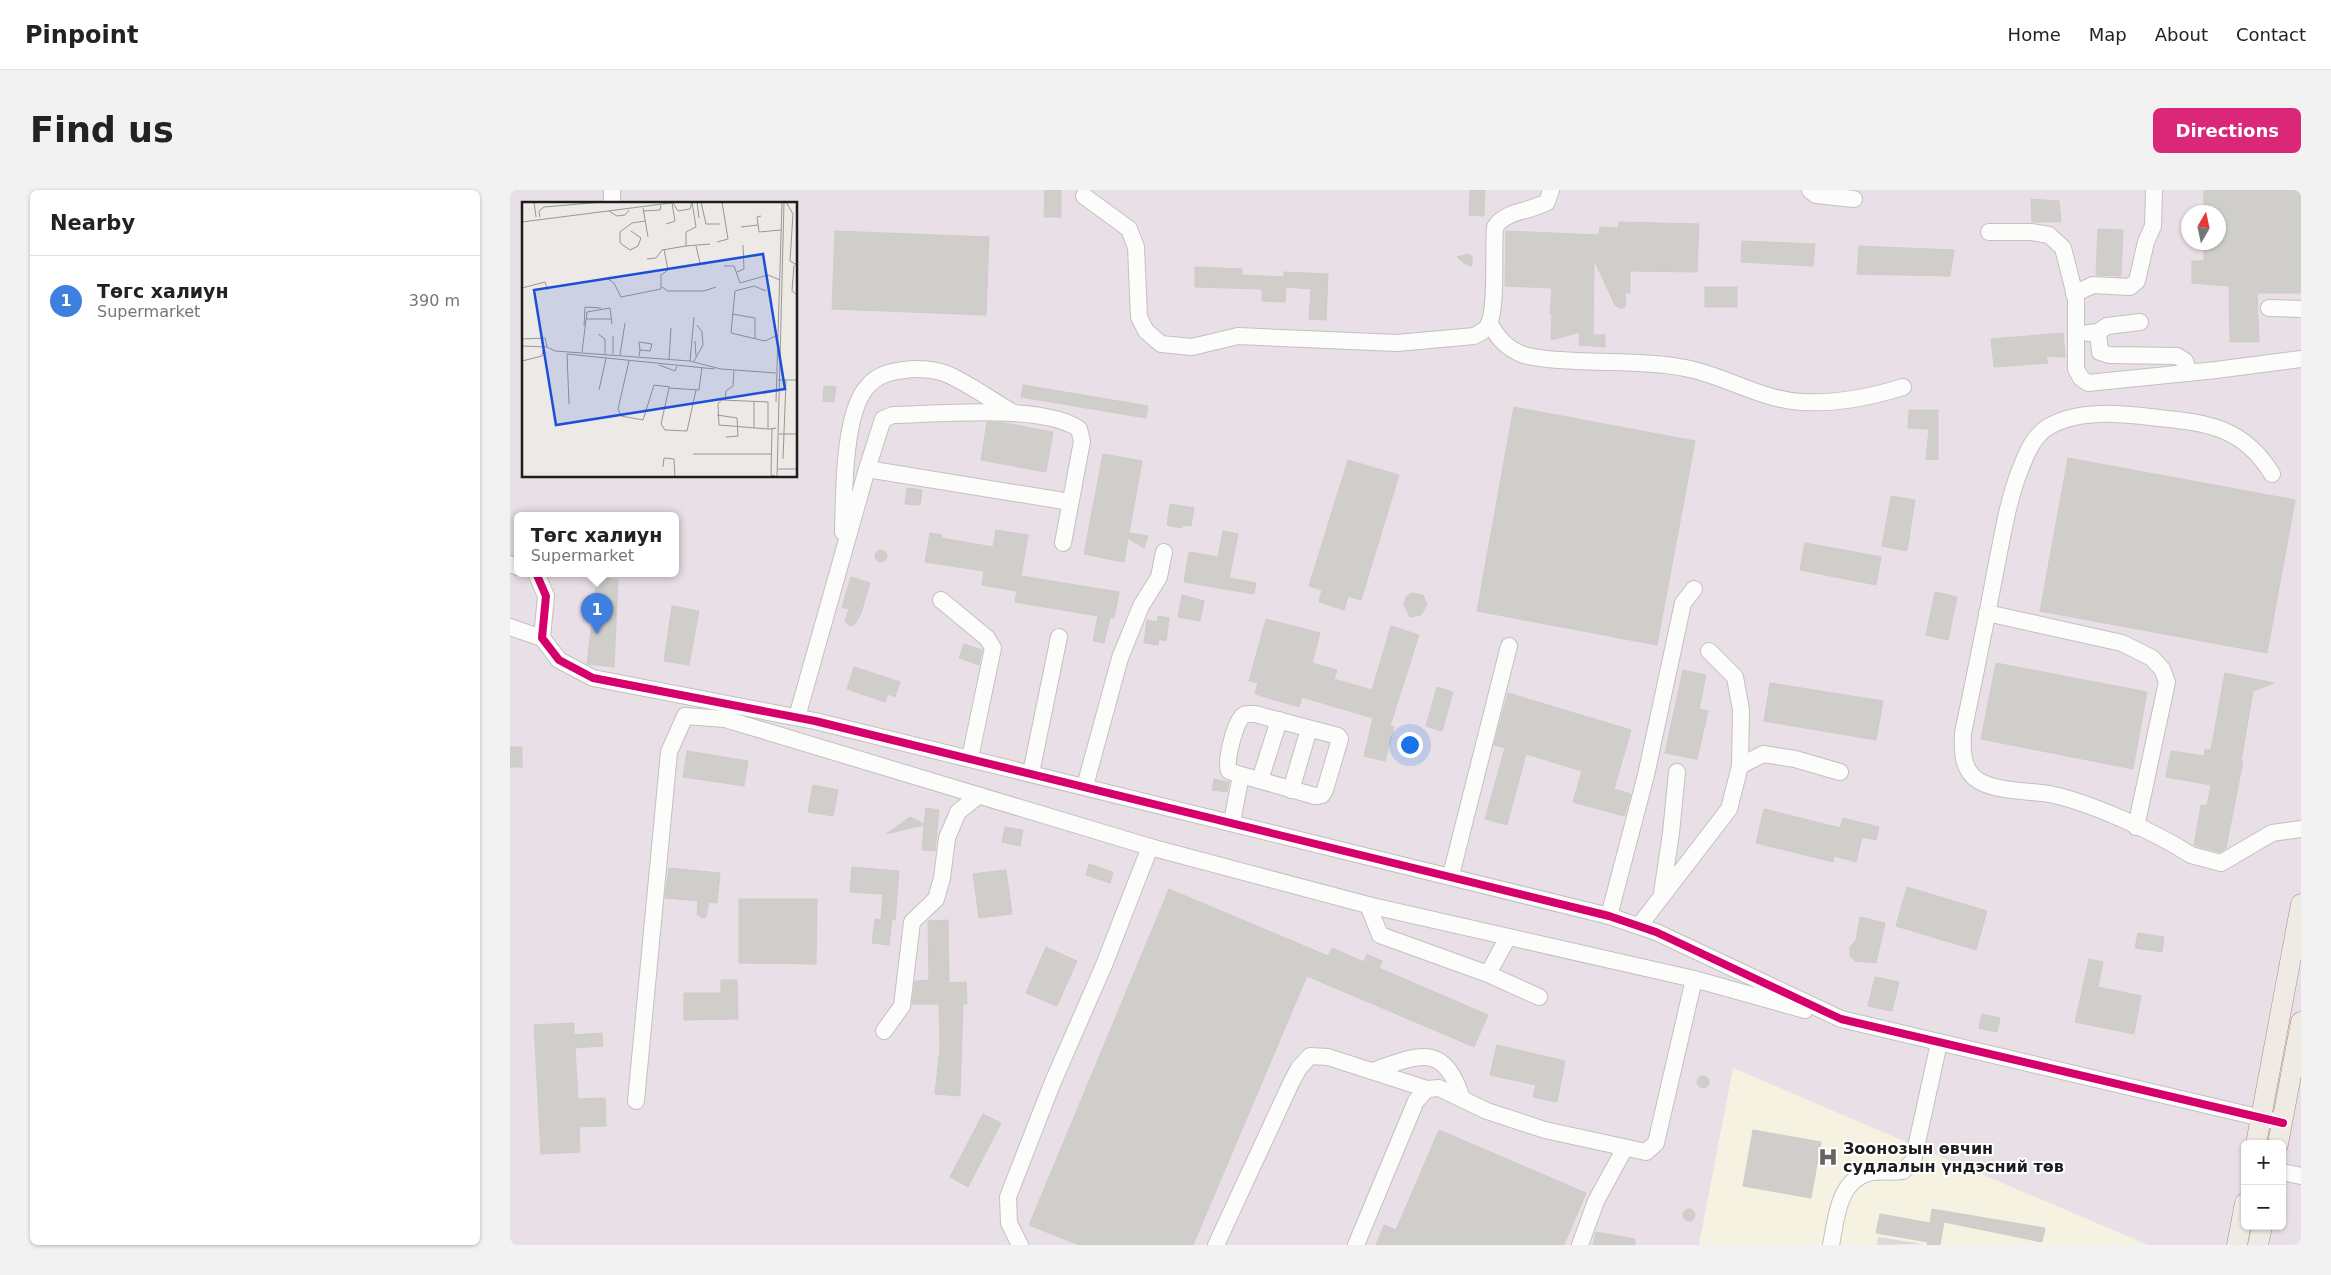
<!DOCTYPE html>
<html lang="en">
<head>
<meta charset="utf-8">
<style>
	:root { --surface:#fff; --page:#f2f2f2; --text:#222; --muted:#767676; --line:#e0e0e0; --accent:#db2777 }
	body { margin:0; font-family:"DejaVu Sans",sans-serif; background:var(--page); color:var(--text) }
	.controls { position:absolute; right:15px; bottom:15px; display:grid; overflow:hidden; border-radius:8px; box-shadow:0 1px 4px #0004 }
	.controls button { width:45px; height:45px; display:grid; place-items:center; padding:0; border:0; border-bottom:1px solid var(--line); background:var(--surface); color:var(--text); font:25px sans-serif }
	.compass { position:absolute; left:1671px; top:15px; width:45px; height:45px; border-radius:50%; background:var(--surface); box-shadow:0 1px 4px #0004; rotate:9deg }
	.you { position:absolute; left:899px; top:554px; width:18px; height:18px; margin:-12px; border:4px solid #fff; border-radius:50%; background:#1a73e8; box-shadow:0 0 0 8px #1a73e833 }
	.badge { display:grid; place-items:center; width:32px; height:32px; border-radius:50%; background:var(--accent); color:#fff; font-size:16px; font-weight:700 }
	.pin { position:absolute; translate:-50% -41px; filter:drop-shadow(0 1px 2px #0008) }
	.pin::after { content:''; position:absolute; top:26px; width:18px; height:15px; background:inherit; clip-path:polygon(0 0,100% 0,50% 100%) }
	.popup { position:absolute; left:4px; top:322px; width:165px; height:65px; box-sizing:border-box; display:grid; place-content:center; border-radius:8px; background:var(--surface); filter:drop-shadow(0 1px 4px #0005); font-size:16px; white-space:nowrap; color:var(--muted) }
	.popup b { font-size:19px; color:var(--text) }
	.popup::after { content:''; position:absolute; left:50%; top:100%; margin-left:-10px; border:10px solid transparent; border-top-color:var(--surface) }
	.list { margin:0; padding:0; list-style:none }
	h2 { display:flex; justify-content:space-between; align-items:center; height:65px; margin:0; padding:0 20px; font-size:21px }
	h2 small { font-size:16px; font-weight:400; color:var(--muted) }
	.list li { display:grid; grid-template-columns:32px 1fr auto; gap:15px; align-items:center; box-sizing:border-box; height:90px; padding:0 20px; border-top:1px solid var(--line) }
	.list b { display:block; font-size:19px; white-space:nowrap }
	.list p { margin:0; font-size:16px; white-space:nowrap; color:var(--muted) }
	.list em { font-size:16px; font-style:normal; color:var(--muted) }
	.map { position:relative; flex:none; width:1791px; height:1055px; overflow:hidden; border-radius:8px }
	header { display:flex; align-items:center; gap:30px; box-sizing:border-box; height:70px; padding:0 25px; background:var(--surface); border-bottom:1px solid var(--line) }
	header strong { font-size:24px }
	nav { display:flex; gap:28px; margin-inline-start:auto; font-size:18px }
	.intro { display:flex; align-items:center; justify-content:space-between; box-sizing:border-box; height:120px; padding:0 30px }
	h1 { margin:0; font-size:35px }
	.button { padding:12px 22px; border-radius:8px; background:var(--accent); color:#fff; font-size:18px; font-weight:700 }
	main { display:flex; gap:30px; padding:0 30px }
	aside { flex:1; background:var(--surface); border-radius:8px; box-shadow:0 1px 4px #0004 }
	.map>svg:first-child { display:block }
	.industrial { fill:#e9dfe6; fill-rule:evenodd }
	.education { fill:#f6f2e1 }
	.parking { fill:#dcdad9 }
	.building { fill:#d0cecb; stroke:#cfcbc8 }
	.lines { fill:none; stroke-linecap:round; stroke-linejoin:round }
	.minor-casing { stroke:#c3c1c0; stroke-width:18 }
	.major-casing { stroke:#a19484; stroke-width:21 }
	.minor { stroke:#fcfcfb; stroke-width:16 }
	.major { stroke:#f0eae4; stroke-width:20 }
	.cycleway-casing { stroke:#fff; stroke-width:11 }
	.cycleway { stroke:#d6006c; stroke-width:8 }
	.labels { text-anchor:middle; stroke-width:4; stroke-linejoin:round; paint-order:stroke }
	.poi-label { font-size:16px; font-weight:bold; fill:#1d1d1d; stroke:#fff; text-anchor:start }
	.inset-road { fill:none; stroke:#999796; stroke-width:1 }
	.view { fill:#1d4ed8; fill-opacity:0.15; stroke:#1d4ed8; stroke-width:2.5 }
	.inset-edge { fill:none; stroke:#1d1d1d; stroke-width:2.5 }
</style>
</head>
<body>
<header>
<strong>Pinpoint</strong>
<nav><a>Home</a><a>Map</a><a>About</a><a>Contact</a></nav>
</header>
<div class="intro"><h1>Find us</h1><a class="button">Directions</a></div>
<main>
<aside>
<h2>Nearby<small></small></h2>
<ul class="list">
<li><span class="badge" style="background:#3f7fe0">1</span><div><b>Төгс халиун</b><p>Supermarket</p></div><em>390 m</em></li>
</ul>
</aside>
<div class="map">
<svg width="1791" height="1055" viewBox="0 0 1791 1055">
	<rect width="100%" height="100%" fill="#ece9e6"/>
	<path class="industrial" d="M0,0H1791V1055H0ZM14,14H286V286H14ZM1678,22H1708V52H1678ZM8,325H166V383H8ZM1735,954H1772V1036H1735Z"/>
	<polygon class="education" points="1223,878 1638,1055 1189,1055"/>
	<polygon class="parking" points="1368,1047 1413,1054 1367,1055"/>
	<g class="building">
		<polygon points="535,0 551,0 551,27 534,27"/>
		<polygon points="960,0 975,0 974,26 959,25"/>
		<polygon points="1694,0 1791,0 1791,103 1747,103 1749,152 1720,152 1719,96 1682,93 1682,71 1694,71 1694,52 1708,52 1708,22 1694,22"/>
		<polygon points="1521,9 1549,11 1551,32 1522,32"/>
		<polygon points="1109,32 1189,34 1187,82 1120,81 1120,103 1115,103 1116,114 1114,118 1110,118 1105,115 1084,70 1083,145 1095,145 1095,157 1069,155 1070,142 1041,150 1042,124 1040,124 1042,98 995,96 996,41 1089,45 1090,37 1108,38"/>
		<polygon points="1588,39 1613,40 1611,86 1586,85"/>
		<polygon points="325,41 479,47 476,125 322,119"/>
		<polygon points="1232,51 1305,54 1303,76 1231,72"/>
		<polygon points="1349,56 1444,60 1440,86 1347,84"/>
		<polygon points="958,64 962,66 962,76 955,74 947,67"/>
		<polygon points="685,77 732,79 732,85 774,87 774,82 818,84 816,130 799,129 801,99 776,97 775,112 752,111 752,99 685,97"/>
		<rect x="1195" y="97" width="32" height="20"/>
		<polygon points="1553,143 1555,167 1536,166 1538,173 1484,177 1481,149"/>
		<polygon points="513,195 638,216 636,228 511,207"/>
		<polygon points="314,196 326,197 324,212 313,211"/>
		<polygon points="1004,217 1185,251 1147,455 967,421"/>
		<polygon points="1399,220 1428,220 1428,269 1416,270 1419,239 1398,238"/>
		<polygon points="477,232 494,233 543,242 536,282 471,270"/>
		<polygon points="593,264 632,271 619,343 638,346 634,358 618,348 614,372 574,364"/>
		<polygon points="1558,268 1785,310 1757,463 1530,421"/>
		<polygon points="838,270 889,285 851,410 838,406 834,420 809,412 812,400 799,396"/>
		<polygon points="397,298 412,300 410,315 395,314"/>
		<polygon points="1381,306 1405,310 1397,361 1372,356"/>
		<polygon points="660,314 684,318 681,336 672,335 672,338 657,335"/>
		<polygon points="486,340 518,345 511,386 609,402 604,428 600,428 594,453 583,451 588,426 505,412 507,401 472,395 474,381 415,372 420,343 432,345 431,348 483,357"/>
		<polygon points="713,341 728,344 719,388 746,393 744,404 674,392 679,362 708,367"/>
		<polygon points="1295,353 1371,367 1366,395 1290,380"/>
		<circle cx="371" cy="366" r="6"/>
		<polygon points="87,387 108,390 104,477 77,474"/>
		<polygon points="341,387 360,393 351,423 345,434 340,436 335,431 339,419 332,417"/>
		<polygon points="1425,402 1447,407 1438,450 1416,445"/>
		<polygon points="902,403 913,405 917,415 911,425 900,427 894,414 896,407"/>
		<polygon points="672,405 694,411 690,431 668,427"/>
		<polygon points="162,416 189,421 179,475 154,471"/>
		<polygon points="648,426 659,428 656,451 649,449 648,455 634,453 637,430 647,432"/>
		<polygon points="756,429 810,443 802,473 827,480 824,489 862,500 881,436 909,445 880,536 884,537 875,571 854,566 863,528 792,507 789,517 745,504 748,493 739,491"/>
		<polygon points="454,454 472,460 469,475 449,468"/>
		<polygon points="1486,473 1637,502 1623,579 1471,549"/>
		<polygon points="344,477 390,492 385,507 378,504 375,512 337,499"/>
		<polygon points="1173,480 1196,485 1189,519 1198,521 1187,569 1155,563"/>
		<polygon points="1715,483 1764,493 1743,501 1731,571 1733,571 1716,658 1710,662 1684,655 1691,615 1697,616 1701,595 1656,587 1661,561 1694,566 1695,559 1701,560"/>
		<polygon points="1260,493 1373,511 1366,550 1254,531"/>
		<polygon points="927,497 943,502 932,541 916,536"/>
		<polygon points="998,503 1121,540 1104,599 1121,604 1114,626 1063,612 1072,581 1016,564 997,635 975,629 995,558 984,555"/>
		<rect x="0" y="557" width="12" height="20"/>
		<polygon points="177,561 238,571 234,596 173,587"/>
		<polygon points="704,589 719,592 717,602 702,600"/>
		<polygon points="303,595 328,600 323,626 298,622"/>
		<polygon points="416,618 429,620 425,661 412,660 414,635 376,644 400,627 414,634"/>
		<polygon points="1254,619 1330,638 1333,628 1369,637 1366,650 1352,647 1346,672 1324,666 1323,672 1246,653"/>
		<polygon points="495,637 513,640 510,656 492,652"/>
		<polygon points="579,674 603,682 600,693 576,685"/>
		<polygon points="342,677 389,681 385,730 382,729 379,755 362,753 365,729 371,730 373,704 340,702"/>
		<polygon points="159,678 210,683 207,713 199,712 196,727 192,728 187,724 188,711 155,708"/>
		<polygon points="496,680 502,724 469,728 463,684"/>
		<polygon points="1397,697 1477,721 1466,760 1386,736"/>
		<polygon points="659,699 818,766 822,758 854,772 857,764 872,771 869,778 978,825 964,857 797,786 683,1055 569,1055 519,1035"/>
		<polygon points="229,709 307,709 306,774 229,773"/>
		<polygon points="1350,727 1375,733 1366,773 1345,771 1340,766 1340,757 1346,750"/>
		<polygon points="438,730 439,793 456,792 457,814 453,814 450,906 425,904 430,858 429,814 402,814 405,791 419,790 418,731"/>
		<polygon points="1628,743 1654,747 1652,762 1625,758"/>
		<polygon points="536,757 567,771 547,816 516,803"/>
		<polygon points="1579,769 1593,772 1588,797 1631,806 1624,844 1565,832"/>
		<polygon points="1365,787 1389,792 1382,821 1358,816"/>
		<polygon points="211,790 227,790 228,829 174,830 174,803 211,803"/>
		<polygon points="1472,824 1490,828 1487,842 1469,838"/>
		<polygon points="64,833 64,845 92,843 93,856 65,858 68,909 95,908 96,936 69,937 70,962 31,964 24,835"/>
		<polygon points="987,855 1055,871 1047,912 1023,907 1026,895 980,885"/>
		<circle cx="1193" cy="892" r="6"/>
		<polygon points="473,924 491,933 458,997 440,987"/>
		<polygon points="929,940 1076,1003 1054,1055 866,1055 874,1035 886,1040"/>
		<polygon points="1243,940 1311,952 1301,1008 1233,996"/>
		<circle cx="1179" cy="1025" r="6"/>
		<polygon points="1422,1019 1535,1038 1532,1052 1434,1032 1430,1055 1417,1055 1418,1052 1366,1043 1370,1024 1420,1033"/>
		<polygon points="1086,1042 1125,1049 1125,1055 1083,1055"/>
	</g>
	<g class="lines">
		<defs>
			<g id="minor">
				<polyline points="102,0 102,14"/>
				<polyline points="1300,0 1306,5 1344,9"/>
				<path d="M574,6L619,39L626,57L629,127L636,141L651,154L682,157L728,146L887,153L964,146C970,143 976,140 979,134C987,115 983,60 985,37C996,20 1020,22 1037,12L1041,0"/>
				<polyline points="1479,42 1521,42 1539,45 1553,58 1566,109 1566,179 1571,188 1578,193 1706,180 1791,169"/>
				<polyline points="1564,104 1583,95 1620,97 1627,91 1636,52 1643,36 1644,0"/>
				<polyline points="1759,118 1791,119"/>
				<path d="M979,133C988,148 997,159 1014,165C1031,170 1049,170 1067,171C1105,173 1146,171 1184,180C1220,189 1254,210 1292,212C1326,214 1361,207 1393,197"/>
				<polyline points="1588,142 1590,162 1599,165 1667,166 1675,171 1679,183"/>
				<polyline points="1578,143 1588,142 1597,136 1630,132"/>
				<polyline points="357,279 560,312"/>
				<path d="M1762,284C1734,238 1699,233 1649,228C1614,224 1570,218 1538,237C1523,246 1516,265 1510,280C1497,313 1492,349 1485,383C1475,437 1464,490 1453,543C1452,560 1452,581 1469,591C1491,603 1521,600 1544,605C1584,614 1647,643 1681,665L1711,673L1762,643L1791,639"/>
				<path d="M333,342C334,307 333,224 357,197C367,185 379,182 394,180C408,178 426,179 439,185C461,195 481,210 502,222"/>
				<polyline points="0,374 8,377"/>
				<polyline points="26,383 36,406 32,448 49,470 83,488 305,531 1099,726 1146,742 1331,829 1773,933"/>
				<polyline points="431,410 477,448 483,458 460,568"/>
				<polyline points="1477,423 1612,453 1642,468 1652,479 1657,492 1626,637"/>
				<polyline points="0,437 32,448"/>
				<path d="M287,527L357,279L373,229L383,225C429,224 534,214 569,239L572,251L553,353"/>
				<polyline points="1230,576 1253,564 1285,569 1330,582"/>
				<polyline points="521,583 549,447"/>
				<polyline points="750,590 769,530"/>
				<polyline points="575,596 610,468 631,416 649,387 654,362"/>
				<polyline points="781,600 799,539"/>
				<path d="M722,632L731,585L805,606L812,605L815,600L830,549L828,546L745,524C739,524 734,523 731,528C724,537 715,572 719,581L731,585"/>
				<polyline points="941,685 999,456"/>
				<polyline points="1152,703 1161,643 1167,582"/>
				<polyline points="858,715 870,745 978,784 998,747"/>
				<polyline points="1099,726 1136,585 1173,413 1184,399"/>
				<polyline points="1129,736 1219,619 1230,576 1231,520 1225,487 1199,461"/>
				<polyline points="978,784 1029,807"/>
				<polyline points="374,841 392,816 402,732 426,709 432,688 437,648 448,622 468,606"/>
				<path d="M862,881C909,865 933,851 952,908"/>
				<polyline points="126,911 159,562 175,526 215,529 640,657 858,715 1184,789 1295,820"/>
				<polyline points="1772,982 1791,986"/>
				<polyline points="510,1055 499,1033 498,1007 542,894 594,775 640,657"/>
				<polyline points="706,1055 781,893 789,878 800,866 818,867 917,899"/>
				<polyline points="846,1055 906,911 917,899 929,898 977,921 1035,940 1136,962 1146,953 1184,789"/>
				<polyline points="1070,1055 1086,1011 1115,958"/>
				<path d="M1321,1055C1326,1030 1328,991 1358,983C1370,980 1382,983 1393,981L1403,971L1429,853"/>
			</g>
			<g id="major">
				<polyline points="1746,954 1791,714"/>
				<polyline points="1768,954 1791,832"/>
				<polyline points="1727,1055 1735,1013"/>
				<polyline points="1748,1055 1752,1036"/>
			</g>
		</defs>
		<use href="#minor" class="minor-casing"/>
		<use href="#major" class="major-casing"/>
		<use href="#minor" class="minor"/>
		<use href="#major" class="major"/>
		<defs>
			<polyline id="cycleway" points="26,383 36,406 32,448 49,470 83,488 305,531 1099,726 1146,742 1331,829 1773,933"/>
		</defs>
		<use href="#cycleway" class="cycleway-casing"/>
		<use href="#cycleway" class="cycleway"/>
	</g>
	<defs>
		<symbol id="hospital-bare" viewBox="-9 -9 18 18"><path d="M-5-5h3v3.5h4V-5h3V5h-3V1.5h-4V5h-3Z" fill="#656463" stroke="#fff" stroke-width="2.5" paint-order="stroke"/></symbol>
	</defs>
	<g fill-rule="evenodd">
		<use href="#hospital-bare" x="1304" y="953" width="28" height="28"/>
	</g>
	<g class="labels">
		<g class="poi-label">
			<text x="1333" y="964">Зоонозын өвчин<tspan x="1333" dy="18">судлалын үндэсний төв</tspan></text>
		</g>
	</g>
	<g transform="translate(12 12)">
		<rect width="275" height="275" fill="#ece9e6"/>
		<path class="inset-road" d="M12,0L14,15M175,0L177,16M179,0L184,22H198M264,0L271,12L268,59L275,63M151,1L156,9L168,7L170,0M121,6L126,35M87,9L95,14L103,13L107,8M121,9L138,8L139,3M239,14L235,15L237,30L259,28M18,15L17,9L22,5L81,0M0,20L156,0M144,22L153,19L150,1M219,25L236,23M109,29L119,36L116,44L108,48L98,41V30L110,21L123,19M195,40L206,37L200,0M164,44L188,42M174,44L178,61L184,62M125,57L134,56L140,48L164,44V30L174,25L170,0M272,63L270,89L275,93M202,64H212L218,81L246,73L258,78M215,70L222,67L221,43M86,77L92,81L99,95L139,87V73L146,68L142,47M140,85L146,89H182L194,85M0,86L23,80L26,88M244,89L232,84L213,89L209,131L243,139L256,133M210,112L233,116V137M64,117H90M62,124L63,105L79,106M76,132L83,137V152M0,137L23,136L25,145L33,149L168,159L199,167L254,171M173,139L174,154M0,144L25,145M60,150L65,110L88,106L90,122M91,152V134M98,153L103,121M117,154L118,148L128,149L130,142L117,140L118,148M147,157L149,126M0,159L20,154L21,148M107,159L96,207L99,214L121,218L132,183L148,185M168,159L172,115M172,159L181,143L180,130L175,123M137,163L153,169L155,164M256,178H275M77,188L84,156M174,188L165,229L143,228L139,222L147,186L177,188L180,165M203,198L204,189L211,184L212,168M254,200L260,0M47,202L45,152L193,167M195,213L215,216L216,234L204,235M232,226V200M250,226L249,273L253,274M246,227V200L200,198L196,201L197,223L246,227H249L254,226M257,232H275M171,252H250M261,257L264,178M141,265L142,256L152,257L153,275M256,267H275M255,275L262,0"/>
		<path class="view" d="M241,52L263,187L34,223L12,88Z"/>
		<rect width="275" height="275" class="inset-edge"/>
	</g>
</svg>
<div class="controls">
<button>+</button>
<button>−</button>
</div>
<svg class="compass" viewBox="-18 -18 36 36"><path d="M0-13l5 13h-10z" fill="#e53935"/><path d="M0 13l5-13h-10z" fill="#767676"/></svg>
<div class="you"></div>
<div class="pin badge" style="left:87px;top:444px;background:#3f7fe0">1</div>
<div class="popup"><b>Төгс халиун</b>Supermarket</div>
</div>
</main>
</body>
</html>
